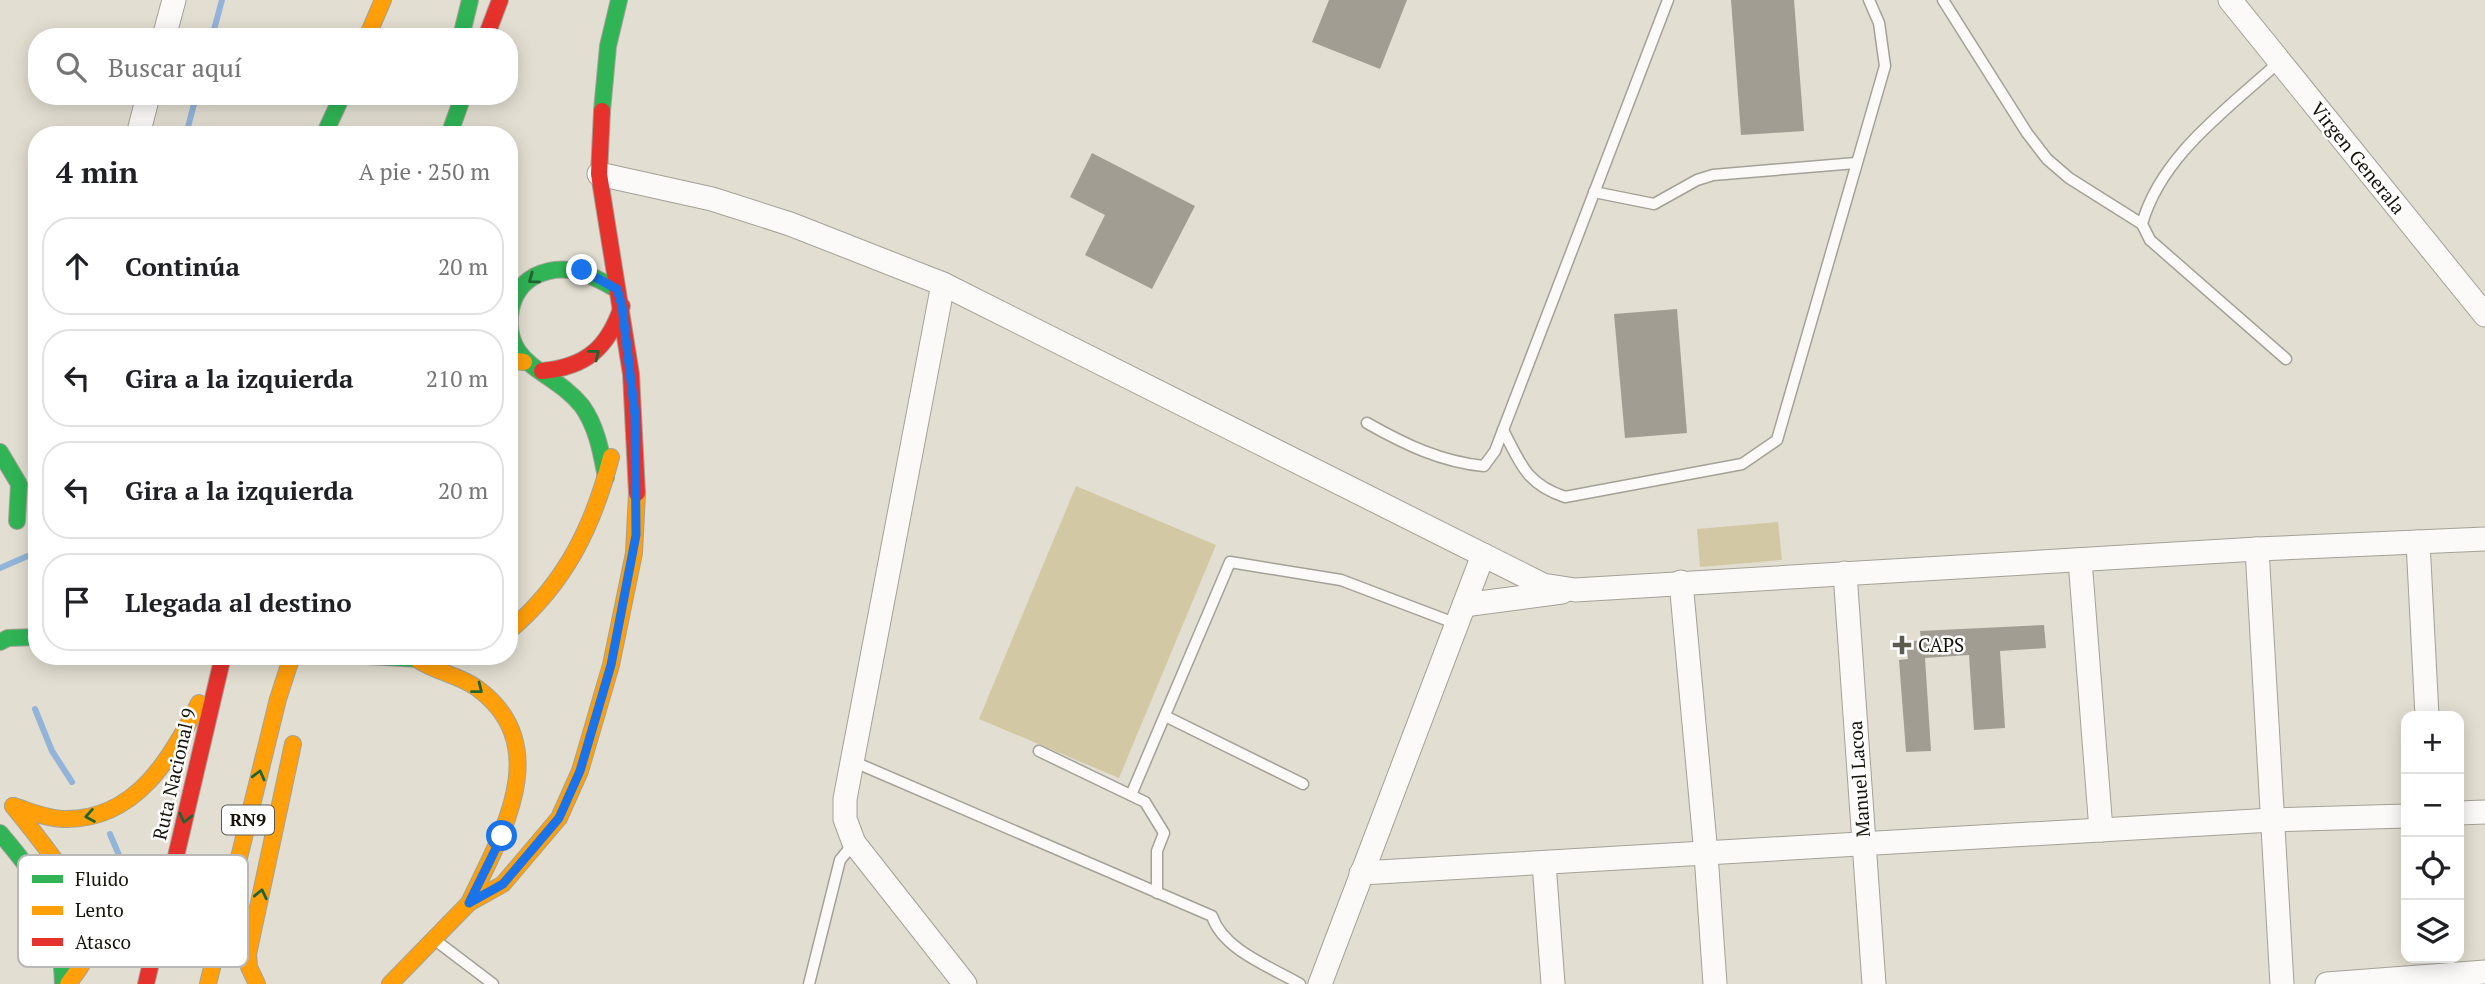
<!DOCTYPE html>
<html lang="es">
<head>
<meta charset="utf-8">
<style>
	:root { --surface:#fff; --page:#f2f2f2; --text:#202124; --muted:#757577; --line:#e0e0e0 }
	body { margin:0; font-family:"PT Serif",serif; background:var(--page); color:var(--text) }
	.controls { position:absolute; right:21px; bottom:21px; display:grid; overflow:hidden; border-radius:14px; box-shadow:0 4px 18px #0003 }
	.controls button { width:63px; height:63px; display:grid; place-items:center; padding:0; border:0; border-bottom:2px solid var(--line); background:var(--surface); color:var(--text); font:35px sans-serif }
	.stop { position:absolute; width:21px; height:21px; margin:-16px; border:5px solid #1a73e8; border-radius:50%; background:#fff }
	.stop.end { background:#1a73e8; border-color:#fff; box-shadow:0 2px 7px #0008 }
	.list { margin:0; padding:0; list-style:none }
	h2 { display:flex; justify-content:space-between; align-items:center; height:91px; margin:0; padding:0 28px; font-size:30px }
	h2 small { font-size:23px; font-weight:400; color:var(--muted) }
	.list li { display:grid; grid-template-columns:46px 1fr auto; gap:21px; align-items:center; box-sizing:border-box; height:98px; margin:0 14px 14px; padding:0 14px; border:2px solid var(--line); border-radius:28px }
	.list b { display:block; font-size:26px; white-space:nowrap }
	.list em { font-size:23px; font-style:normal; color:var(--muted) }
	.icon { flex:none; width:38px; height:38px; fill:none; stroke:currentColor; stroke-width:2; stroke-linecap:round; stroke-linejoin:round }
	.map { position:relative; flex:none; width:2485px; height:984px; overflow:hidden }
	.search { position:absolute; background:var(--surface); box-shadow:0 4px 18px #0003; left:28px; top:28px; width:490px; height:77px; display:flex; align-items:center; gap:18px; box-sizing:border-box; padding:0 24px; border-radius:28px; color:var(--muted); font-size:26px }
	.panel { position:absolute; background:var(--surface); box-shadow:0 4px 18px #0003; left:28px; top:126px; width:490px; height:539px; border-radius:28px }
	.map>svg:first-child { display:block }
	.green { fill:#d3c8a4 }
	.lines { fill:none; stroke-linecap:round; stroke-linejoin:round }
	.stream { stroke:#94b3d9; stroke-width:6 }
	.building { fill:#a19d93 }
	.lane-casing { stroke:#a4a197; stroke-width:13 }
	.street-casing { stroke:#a4a197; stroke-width:25 }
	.fast-casing { stroke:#a4a197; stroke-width:18 }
	.slow-casing { stroke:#a4a197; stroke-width:18 }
	.jam-casing { stroke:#a4a197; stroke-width:18 }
	.lane { stroke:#fbfaf8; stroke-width:10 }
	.street { stroke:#fbfaf8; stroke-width:23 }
	.fast { stroke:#30b455; stroke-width:16 }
	.slow { stroke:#ff9f0a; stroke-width:16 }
	.jam { stroke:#e5322d; stroke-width:16 }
	.oneway { stroke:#226430 }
	.route { stroke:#1a73e8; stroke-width:9 }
	.poi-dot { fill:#5d5a50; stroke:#fff; stroke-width:2.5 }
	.labels { text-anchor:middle; stroke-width:5; stroke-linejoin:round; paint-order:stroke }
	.shield { fill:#fff; stroke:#5b5a54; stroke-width:2 }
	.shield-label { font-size:18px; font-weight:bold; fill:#15130a }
	.street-label { font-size:19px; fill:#15130a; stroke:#fff }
	.poi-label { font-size:19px; fill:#15130a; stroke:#fff; text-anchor:start }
	.key { fill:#fff; stroke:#b9b8b6; stroke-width:2 }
	.key-label { font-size:19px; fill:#15130a }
</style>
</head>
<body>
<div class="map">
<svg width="2485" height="984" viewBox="0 0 2485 984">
	<rect width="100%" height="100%" fill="#e2ded1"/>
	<g class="green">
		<polygon points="1076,486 1216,545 1119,778 979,719"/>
		<polygon points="1778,522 1782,560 1700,567 1697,529"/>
	</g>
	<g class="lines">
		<g class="stream">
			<polyline points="212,37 222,0"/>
			<polyline points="186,135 196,96"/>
			<polyline points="0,568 37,552"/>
			<polyline points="35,709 52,751 72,782"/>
			<polyline points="110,834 127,874 125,914 118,946"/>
		</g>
	</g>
	<g class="building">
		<polygon points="1329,0 1407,0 1380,69 1312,42"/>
		<polygon points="1731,0 1794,0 1804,131 1741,135"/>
		<polygon points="1092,153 1195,206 1152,289 1085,255 1105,215 1070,197"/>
		<polygon points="1677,309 1687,433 1625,438 1614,314"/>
		<polygon points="2044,625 2046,648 2000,651 2005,728 1974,730 1969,655 1925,658 1931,751 1906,752 1899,660 1908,659 1906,642 1921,640 1920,631"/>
	</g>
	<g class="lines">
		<defs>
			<g id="lane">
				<polyline points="1943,0 2027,133 2047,159 2069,178 2142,224"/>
				<path d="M2280,61C2229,108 2161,155 2142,224L2150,240L2286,359"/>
				<polyline points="1594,192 1654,204 1697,180 1713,175 1856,163"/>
				<path d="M1367,423C1404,444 1441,462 1484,466L1495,451L1668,0"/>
				<path d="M1503,430C1521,464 1526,484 1565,497L1742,464L1777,440L1885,66L1879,23L1869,0"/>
				<polyline points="1165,716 1303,784"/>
				<polyline points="1039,751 1145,802 1164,833 1157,851 1157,893"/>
				<path d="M852,761L1212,916C1223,950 1271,967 1300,984"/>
				<polyline points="1131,795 1230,562 1341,580 1457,624"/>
				<polyline points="435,940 493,984"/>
				<polyline points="809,984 840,860 854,843"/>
			</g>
			<g id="street">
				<polyline points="2230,0 2485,315"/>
				<polyline points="164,37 174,0"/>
				<polyline points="138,135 148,96"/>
				<polyline points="599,174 712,199 790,224 943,284 1543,585 1575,590 2257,549 2485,539"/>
				<polyline points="943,284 845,799 845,819 854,843 965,984"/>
				<polyline points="2418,542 2427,716"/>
				<polyline points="2257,549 2282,984"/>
				<polyline points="2080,560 2101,830"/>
				<polyline points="1845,573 1874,984"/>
				<polyline points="1681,582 1706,854 1715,984"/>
				<polyline points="1464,605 1562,592"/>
				<polyline points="2459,813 2485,812"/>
				<polyline points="1544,863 1553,984"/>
				<polyline points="1361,873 2272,820 2406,816"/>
				<polyline points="1320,984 1483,555"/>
				<polyline points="2327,984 2485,972"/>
			</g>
			<g id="fast">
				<polyline points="461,37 470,0"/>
				<polyline points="602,111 608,46 619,0"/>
				<polyline points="324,135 342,96"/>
				<polyline points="449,135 463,96"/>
				<polyline points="0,452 19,484 17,521"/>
				<path d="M606,477C601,452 597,427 582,406C553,369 501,367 511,309C514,295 522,283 535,276C565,261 590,274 616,289"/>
				<polyline points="0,642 8,638 37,637"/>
				<polyline points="366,656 438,660"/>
				<path d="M0,833C46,887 60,912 63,984"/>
			</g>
			<g id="slow">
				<polyline points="367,37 383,0"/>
				<polyline points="509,360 524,362"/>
				<path d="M509,631C565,584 593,527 611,457"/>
				<path d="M418,660C436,672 459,675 477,688C556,746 501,835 469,903"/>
				<path d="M13,806C37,837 93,900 90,941C89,957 77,972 68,984"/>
				<path d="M13,806C30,811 47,819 65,819C135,820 171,759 199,703"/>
				<polyline points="208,984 278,699 292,656"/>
				<polyline points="257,984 249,967 248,954 293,744"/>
				<polyline points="390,984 469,903 503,884 559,818 580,771 611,665 634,553 637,493"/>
			</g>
			<g id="jam">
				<polyline points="486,37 500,0"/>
				<polyline points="602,111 599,174 631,374 637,493"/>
				<path d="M542,371C586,367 608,348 622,306"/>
				<polyline points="146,984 223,656"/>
			</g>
		</defs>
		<use href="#lane" class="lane-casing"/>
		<use href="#street" class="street-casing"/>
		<use href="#fast" class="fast-casing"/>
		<use href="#slow" class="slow-casing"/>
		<use href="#jam" class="jam-casing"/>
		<use href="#lane" class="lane"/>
		<use href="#street" class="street"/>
		<use href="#fast" class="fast"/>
		<use href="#slow" class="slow"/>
		<use href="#jam" class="jam"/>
	</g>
	<defs><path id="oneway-chevron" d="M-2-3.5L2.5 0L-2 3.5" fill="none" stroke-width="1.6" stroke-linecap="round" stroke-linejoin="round" transform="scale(1.75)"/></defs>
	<g class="oneway">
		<use href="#oneway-chevron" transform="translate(533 279) rotate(144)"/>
		<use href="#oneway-chevron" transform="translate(595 354) rotate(-38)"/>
		<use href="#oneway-chevron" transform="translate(478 689) rotate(38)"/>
		<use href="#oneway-chevron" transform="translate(259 775) rotate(-76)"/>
		<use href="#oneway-chevron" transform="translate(90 816) rotate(170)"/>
		<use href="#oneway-chevron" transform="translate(185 818) rotate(103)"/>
		<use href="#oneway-chevron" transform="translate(261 894) rotate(-78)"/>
	</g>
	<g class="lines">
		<polyline class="route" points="502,836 469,903 503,884 559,818 580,771 611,665 636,535 635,415 622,306 617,289 582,270"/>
	</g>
	<path class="poi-dot" d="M1898.5 634.5h7v7h7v7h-7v7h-7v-7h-7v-7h7z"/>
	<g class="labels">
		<rect class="shield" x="222" y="805.5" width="52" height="29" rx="5"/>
		<g class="shield-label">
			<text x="248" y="826">RN9</text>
		</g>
		<g class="street-label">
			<text transform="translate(2358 158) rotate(51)" y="7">Virgen Generala</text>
			<text transform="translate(174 774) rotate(-77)" y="7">Ruta Nacional 9</text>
			<text transform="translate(1859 779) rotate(-94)" y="7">Manuel Lacoa</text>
		</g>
		<g class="poi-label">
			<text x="1918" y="652">CAPS</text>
		</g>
	</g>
	<rect x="18" y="855" width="230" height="112" rx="10" class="key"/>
	<rect x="32" y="875" width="31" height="8" fill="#30b455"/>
	<rect x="32" y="906" width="31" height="9" fill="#ff9f0a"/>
	<rect x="32" y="938" width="31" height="8" fill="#e5322d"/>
	<g class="key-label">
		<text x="75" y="886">Fluido</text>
		<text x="75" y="917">Lento</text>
		<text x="75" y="949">Atasco</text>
	</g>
</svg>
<div class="controls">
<button>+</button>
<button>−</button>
<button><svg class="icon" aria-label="locate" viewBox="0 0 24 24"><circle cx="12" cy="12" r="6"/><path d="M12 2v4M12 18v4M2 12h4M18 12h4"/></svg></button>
<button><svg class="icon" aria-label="layers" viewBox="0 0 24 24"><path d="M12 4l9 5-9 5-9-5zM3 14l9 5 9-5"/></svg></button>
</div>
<div class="stop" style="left:502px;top:836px"></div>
<div class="stop end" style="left:582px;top:270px"></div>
<div class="search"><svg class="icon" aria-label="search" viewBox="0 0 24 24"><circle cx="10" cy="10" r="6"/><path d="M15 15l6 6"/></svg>Buscar aquí</div>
<section class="panel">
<h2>4 min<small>A pie · 250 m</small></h2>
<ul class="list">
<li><svg class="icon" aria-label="ahead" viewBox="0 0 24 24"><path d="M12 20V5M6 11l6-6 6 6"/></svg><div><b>Continúa</b></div><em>20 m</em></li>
<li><svg class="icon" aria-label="left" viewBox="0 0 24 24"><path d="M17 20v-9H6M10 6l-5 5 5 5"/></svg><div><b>Gira a la izquierda</b></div><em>210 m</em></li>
<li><svg class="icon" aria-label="left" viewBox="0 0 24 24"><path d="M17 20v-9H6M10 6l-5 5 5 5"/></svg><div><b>Gira a la izquierda</b></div><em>20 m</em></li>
<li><svg class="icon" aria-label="arrive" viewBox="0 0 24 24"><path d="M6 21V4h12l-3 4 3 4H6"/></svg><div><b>Llegada al destino</b></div></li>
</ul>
</section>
</div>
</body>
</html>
